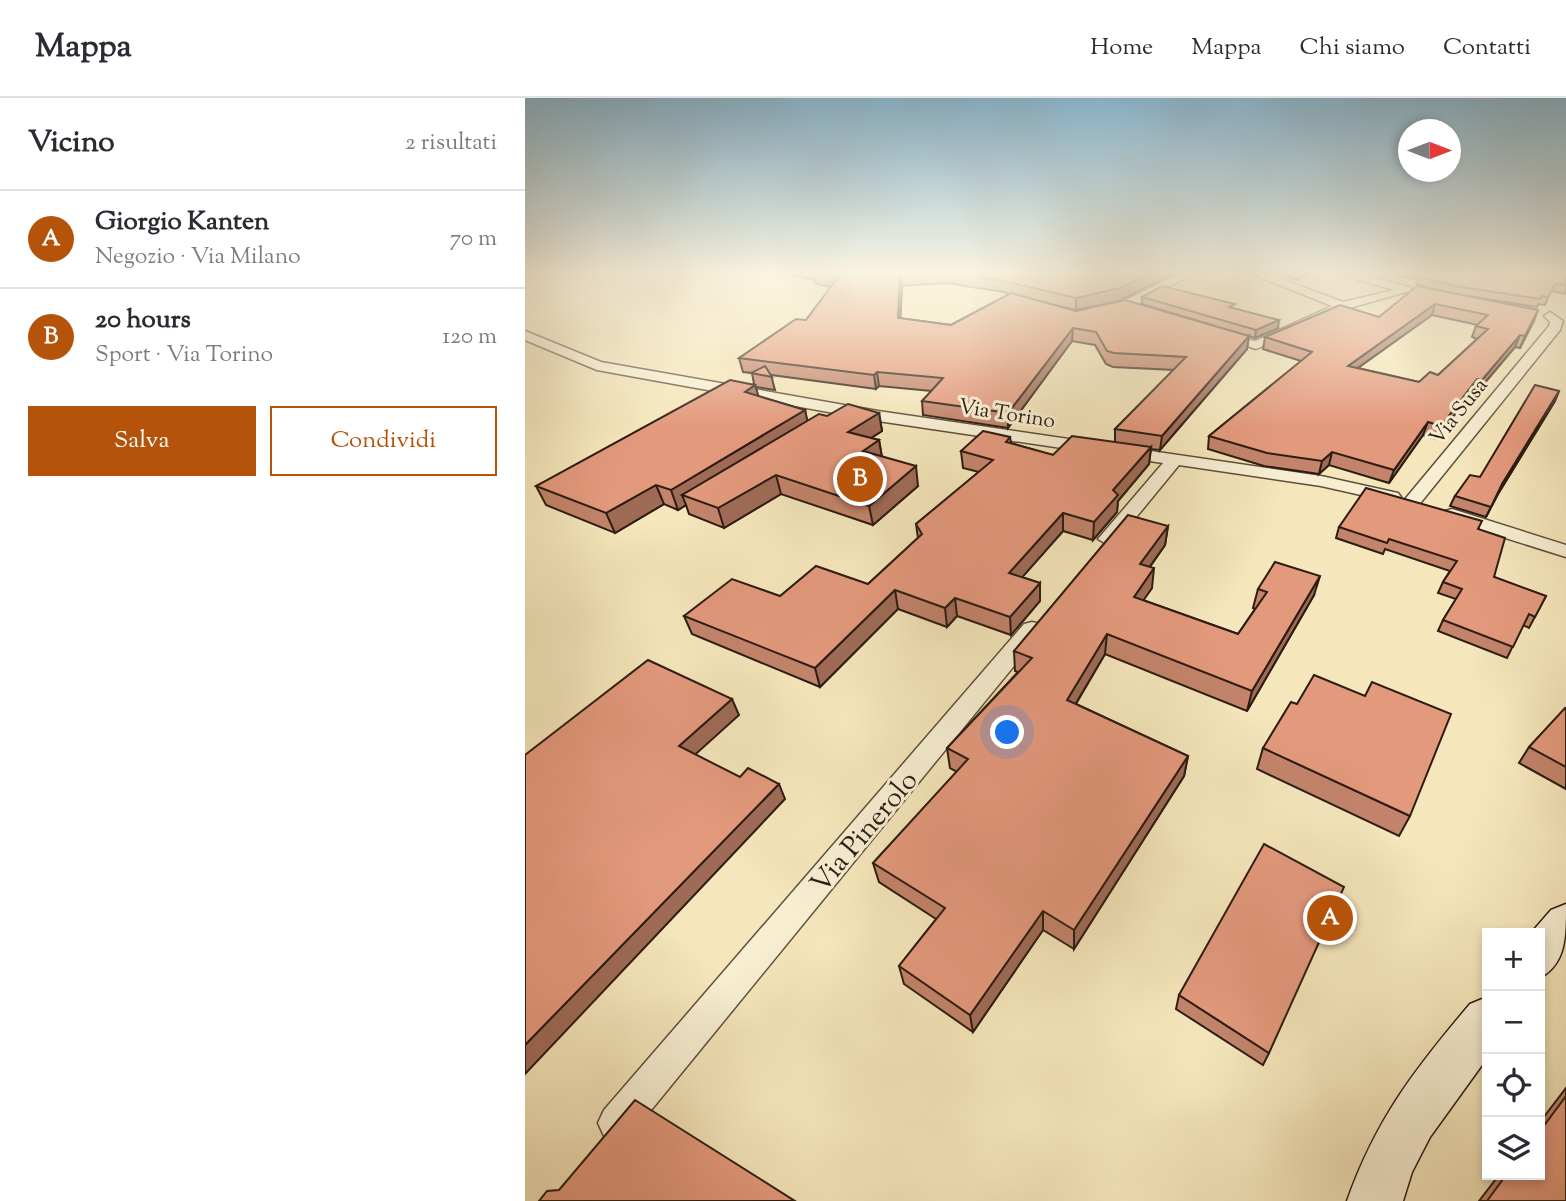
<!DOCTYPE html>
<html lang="it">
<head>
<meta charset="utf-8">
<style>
	:root { --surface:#fff; --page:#f2f2f3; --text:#2b2b33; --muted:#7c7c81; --line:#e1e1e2; --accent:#b45309 }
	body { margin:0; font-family:"Sorts Mill Goudy",serif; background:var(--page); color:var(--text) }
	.controls { position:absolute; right:21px; bottom:21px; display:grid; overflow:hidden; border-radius:0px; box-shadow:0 4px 10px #0003 }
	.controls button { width:63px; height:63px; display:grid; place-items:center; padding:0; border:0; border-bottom:2px solid var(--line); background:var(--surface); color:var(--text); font:35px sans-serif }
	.compass { position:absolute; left:873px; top:21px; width:63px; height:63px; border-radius:50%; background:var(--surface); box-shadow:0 4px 10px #0003; rotate:90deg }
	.you { position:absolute; left:483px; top:635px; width:24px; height:24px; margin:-18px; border:5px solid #fff; border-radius:50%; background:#1a73e8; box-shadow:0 0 0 10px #1a73e833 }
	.badge { display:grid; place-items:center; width:46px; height:46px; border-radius:50%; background:var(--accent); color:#fff; font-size:23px; font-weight:700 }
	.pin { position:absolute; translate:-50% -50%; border:4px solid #fff; box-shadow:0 2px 7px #0006 }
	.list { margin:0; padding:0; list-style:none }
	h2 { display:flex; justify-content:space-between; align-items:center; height:91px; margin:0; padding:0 28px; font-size:30px }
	h2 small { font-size:23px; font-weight:400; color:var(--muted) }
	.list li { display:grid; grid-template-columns:46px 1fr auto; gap:21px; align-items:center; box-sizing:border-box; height:98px; padding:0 28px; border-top:2px solid var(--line) }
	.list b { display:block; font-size:26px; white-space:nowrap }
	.list p { margin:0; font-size:23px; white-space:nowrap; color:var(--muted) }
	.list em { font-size:23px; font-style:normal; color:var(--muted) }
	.actions { display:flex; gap:14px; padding:21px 28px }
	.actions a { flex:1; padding:16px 0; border:2px solid var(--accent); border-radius:0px; text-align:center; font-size:24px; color:var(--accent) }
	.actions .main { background:var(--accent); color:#fff }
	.icon { flex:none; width:38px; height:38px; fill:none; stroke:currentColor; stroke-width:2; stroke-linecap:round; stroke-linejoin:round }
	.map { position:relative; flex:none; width:1041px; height:1103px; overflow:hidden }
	header { display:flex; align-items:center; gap:42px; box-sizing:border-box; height:98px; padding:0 35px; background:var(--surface); border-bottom:2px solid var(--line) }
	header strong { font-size:33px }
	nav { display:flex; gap:38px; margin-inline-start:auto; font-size:24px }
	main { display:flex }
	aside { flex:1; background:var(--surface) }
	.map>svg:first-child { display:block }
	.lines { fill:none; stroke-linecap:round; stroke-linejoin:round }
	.street-casing { stroke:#5e4e3c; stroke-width:3 }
	.secondary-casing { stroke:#2c1c12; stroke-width:3 }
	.street { fill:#f8efd3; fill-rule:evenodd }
	.secondary { fill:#f8efd3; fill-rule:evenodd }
	.wall { fill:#c3846b; stroke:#2c1c12; stroke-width:2; fill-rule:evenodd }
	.shaded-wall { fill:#9f6b57; stroke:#2c1c12; stroke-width:2 }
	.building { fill:#e3997c; stroke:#2c1c12; stroke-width:2; fill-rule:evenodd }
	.labels { text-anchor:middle; stroke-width:6; stroke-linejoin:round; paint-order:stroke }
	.far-street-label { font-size:21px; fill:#2c1c12; stroke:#f8efd3 }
	.near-street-label { font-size:28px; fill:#2c1c12; stroke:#f8efd3 }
</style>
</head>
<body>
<header>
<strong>Mappa</strong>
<nav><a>Home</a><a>Mappa</a><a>Chi siamo</a><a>Contatti</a></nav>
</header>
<main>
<aside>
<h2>Vicino<small>2 risultati</small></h2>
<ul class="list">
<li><span class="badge">A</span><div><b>Giorgio Kanten</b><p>Negozio · Via Milano</p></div><em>70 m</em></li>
<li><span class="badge">B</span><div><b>20 hours</b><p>Sport · Via Torino</p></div><em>120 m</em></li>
</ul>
<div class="actions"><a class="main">Salva</a><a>Condividi</a></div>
</aside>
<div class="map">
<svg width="1041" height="1103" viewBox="0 0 1041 1103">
	<rect width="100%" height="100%" fill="#f5e6bb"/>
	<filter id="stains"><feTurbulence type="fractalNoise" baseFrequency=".00286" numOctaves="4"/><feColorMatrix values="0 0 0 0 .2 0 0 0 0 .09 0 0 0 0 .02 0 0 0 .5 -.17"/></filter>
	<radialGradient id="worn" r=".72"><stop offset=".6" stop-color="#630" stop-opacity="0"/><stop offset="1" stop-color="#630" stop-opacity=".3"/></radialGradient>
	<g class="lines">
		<defs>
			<g id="street">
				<polygon points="655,175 669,175 603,211 577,217 571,213 595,205"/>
				<polygon points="724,175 740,175 818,204 869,192 810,175 830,175 884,189 888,192 821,211 731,251 688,236 694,232 730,243 807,208"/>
				<polygon points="1025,214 1038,223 1035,232 893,408 881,408 878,404 881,400 1024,228 1025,224 1019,218"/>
				<polygon points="0,233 76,264 353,313 796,378 873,395 876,399 867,404 796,388 654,367 590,445 583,447 573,441 638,365 353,323 72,272 0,242"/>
				<polygon points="927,411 1041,447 1041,459 920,421 918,417 920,413"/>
				<polygon points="507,524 515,526 518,531 515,536 105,1038 92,1044 79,1038 73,1025 79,1012 499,526"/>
			</g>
			<g id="secondary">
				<path d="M1041,806C1041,840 1041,865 1015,880V835H1006L1026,812Z"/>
				<path d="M962,899V960L905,1039L887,1074L878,1103H822C851,1021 890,971 945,906Z"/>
			</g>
		</defs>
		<use href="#street" class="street-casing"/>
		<use href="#secondary" class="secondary-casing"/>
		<use href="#street" class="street"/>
		<use href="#secondary" class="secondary"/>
	</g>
	<g class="wall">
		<path d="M262,175H649L594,203L551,212L516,204L551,213L690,228L617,206V199L709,211L753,230L730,240L724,238L722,251L635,352L626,351L624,366L593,403L592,414L568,442L538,433L497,479L515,485V503L486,537L432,518L422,529L373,511L295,589L167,536L159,518L255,498L343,486L393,440L391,426L454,374L438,370L436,353L485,339L486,345L528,357L590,344V331L649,272L588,269L581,266L570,247L547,243L483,330L398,317L397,303L407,293L354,288L351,291L246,277L250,292L231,289L233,298L280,312L282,323L302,318L354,315L357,333L346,340L354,342L357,359L393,388L348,427L256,396L199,430L164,416L161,407L153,412L139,406L90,435L21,407L11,388L229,286L227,275L218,274L214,260L281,222L306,189L291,186L290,182ZM421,185L479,194L485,196L426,227L375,220L377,188Z"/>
		<polygon points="750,175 783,175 773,182"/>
		<path d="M859,175H1041V196L1026,193L1020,207L1013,206L1012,209L930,196L1013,212L995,250L990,249L952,294L948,293L911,341L898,337L864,385L804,367L794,376L739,368L683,351L684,338L776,263L738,251L740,239L854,219L926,195L892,187L894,182ZM907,217L953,227L951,228L947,239L952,241L913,277L894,284L833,270Z"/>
		<polygon points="1034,293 1030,303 973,396 961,419 925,408 930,398 955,379"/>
		<polygon points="643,428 640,447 625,469 627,490 618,502 713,536 730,511 728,510 733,491 789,497 722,613 580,556 551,606 663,658 659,678 549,851 518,832 448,934 379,886 374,868 411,821 354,784 348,765 432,674 425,670 422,650 493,574 490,573 489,553"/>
		<polygon points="814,429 954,431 969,479 1021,498 1004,530 998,527 982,560 913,533 918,522 931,501 913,495 918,484 925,473 860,451 858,456 811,440"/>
		<polygon points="1041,610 1041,691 994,665 1004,649"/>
		<polygon points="738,650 885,718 874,738 732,671"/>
		<polygon points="654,897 744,955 738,967 651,911"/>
		<polygon points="1041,990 1041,1103 954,1103 974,1077 1015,1077 1015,1024"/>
	</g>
	<g class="shaded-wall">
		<polygon points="627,175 649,175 594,203 551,212 551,200"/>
		<polygon points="774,175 783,175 773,182"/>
		<polygon points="375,176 377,188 375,233 373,220"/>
		<polygon points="910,206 907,217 820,279 823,268"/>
		<polygon points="1013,212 1009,223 995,250 1000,238"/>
		<polygon points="754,222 753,230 730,240 731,232"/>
		<polygon points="548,230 547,243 483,330 483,315"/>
		<polygon points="995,237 990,249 952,294 957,282"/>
		<polygon points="724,238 722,251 635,352 637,338"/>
		<polygon points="352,274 354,288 351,291 349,277"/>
		<polygon points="952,281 948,293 911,341 916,328"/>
		<polygon points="230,287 235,304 220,294"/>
		<polygon points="1034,293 1030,303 973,396 961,419 977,386"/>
		<polygon points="280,312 284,330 157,397 161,407 153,412 146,392"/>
		<polygon points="354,315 357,333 327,352 323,334"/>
		<polygon points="903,324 898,337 864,385 869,372"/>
		<polygon points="354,342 357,360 338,353"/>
		<polygon points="626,349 624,366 593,403 592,414 568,442 569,424 588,392"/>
		<polygon points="807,354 804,367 794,376 797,363"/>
		<polygon points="391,368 393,388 348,427 344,408"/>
		<polygon points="251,377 256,396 199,430 193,410"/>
		<polygon points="131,387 139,406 90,435 81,415"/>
		<polygon points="538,415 538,433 485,493 484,475"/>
		<polygon points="643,428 640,447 613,485 615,466"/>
		<polygon points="629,470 627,490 607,519 609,499"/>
		<polygon points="795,478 789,497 722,613 727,593"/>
		<polygon points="515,485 515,503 486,537 485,519"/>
		<polygon points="370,492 373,511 295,589 290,570"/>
		<polygon points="430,500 432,518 422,529 420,510"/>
		<polygon points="582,536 580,556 541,622 542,602"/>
		<polygon points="207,601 214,617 162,664 154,648"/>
		<polygon points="663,658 659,678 549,851 549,832"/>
		<polygon points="254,686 260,701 0,976 0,947"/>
		<polygon points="518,813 518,832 448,934 445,917"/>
	</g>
	<g class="building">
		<polygon points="292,175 387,175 375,176 373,220 426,227 486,195 551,213 600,202 724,238 637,338 590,331 661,259 589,255 582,253 571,234 548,230 483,315 397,303 418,280 352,274 349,277 214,260 271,221 281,222 313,179"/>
		<polygon points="432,175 627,175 595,190 551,200 478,183"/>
		<polygon points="899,175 1041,175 1041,187 1030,186 1023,199 1016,198 1015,201 930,188 894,179"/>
		<polygon points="637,188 710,206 704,209 754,222 731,232 617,199"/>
		<path d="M892,188L1013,212L1000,238L995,237L957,282L952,281L916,328L903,324L869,372L807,354L797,363L742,355L684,338L787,254L740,239L815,207L854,219ZM910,206L963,217L951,228L963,231L913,277L905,274L894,284L823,268Z"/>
		<polygon points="240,268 247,279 226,275"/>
		<polygon points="205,282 230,287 220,294 280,312 146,392 131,387 81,415 11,388"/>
		<polygon points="1010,287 1034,293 977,386 966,409 930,398 945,377 955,379"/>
		<polygon points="323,306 354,315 323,334 354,342 338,353 391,368 344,408 251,377 193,410 157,397 294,316 302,318"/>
		<polygon points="458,333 485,339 481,344 528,357 547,338 626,349 588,392 593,397 569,424 538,415 484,475 515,485 485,519 430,500 420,510 370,492 290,570 159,518 207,481 255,498 291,468 343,486 397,436 391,426 468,362 436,353"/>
		<polygon points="841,390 957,423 953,431 980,440 969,479 1021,498 1010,519 1004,516 988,549 918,522 937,491 918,484 932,463 864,441 862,445 814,429"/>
		<polygon points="603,417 643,428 615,466 629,470 609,499 713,536 742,494 733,491 750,464 795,478 727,593 582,536 542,602 663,658 549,832 518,813 445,917 374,868 420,810 348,765 443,661 422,650 507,560 489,553"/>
		<polygon points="123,562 207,601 154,648 215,679 223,670 254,686 0,947 0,657"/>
		<polygon points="789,577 840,598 847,584 926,616 885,718 738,650 766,604 772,606"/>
		<polygon points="1040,610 1041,610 1041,669 1004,649"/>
		<polygon points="739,746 819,789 744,955 654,897"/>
		<polygon points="1041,998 1041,1103 962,1103 981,1077 1015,1077 1015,1033"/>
		<polygon points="110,1002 270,1103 14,1103 22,1093 34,1092"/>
	</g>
	<linearGradient id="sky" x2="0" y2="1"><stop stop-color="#89b8d3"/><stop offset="0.53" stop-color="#faf4e0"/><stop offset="1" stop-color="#faf4e0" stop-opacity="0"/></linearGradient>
	<rect width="1041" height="330" fill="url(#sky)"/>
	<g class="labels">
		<g class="far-street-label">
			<text transform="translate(933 313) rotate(-51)" y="7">Via Susa</text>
			<text transform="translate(482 315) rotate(9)" y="7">Via Torino</text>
		</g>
		<g class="near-street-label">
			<text transform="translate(338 733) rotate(-50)" y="10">Via Pinerolo</text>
		</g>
	</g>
	<rect width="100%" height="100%" filter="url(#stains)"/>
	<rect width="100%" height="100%" fill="url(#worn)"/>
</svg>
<div class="controls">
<button>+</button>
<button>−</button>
<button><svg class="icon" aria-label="locate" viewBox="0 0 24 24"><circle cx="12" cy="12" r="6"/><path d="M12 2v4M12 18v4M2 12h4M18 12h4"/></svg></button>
<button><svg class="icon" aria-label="layers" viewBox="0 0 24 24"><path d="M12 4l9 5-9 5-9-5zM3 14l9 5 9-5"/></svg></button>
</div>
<svg class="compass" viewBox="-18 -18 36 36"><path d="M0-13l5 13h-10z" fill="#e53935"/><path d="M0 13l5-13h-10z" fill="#7c7c81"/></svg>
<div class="you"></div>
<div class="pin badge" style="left:805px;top:820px">A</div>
<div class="pin badge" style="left:335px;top:381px">B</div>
</div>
</main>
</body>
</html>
